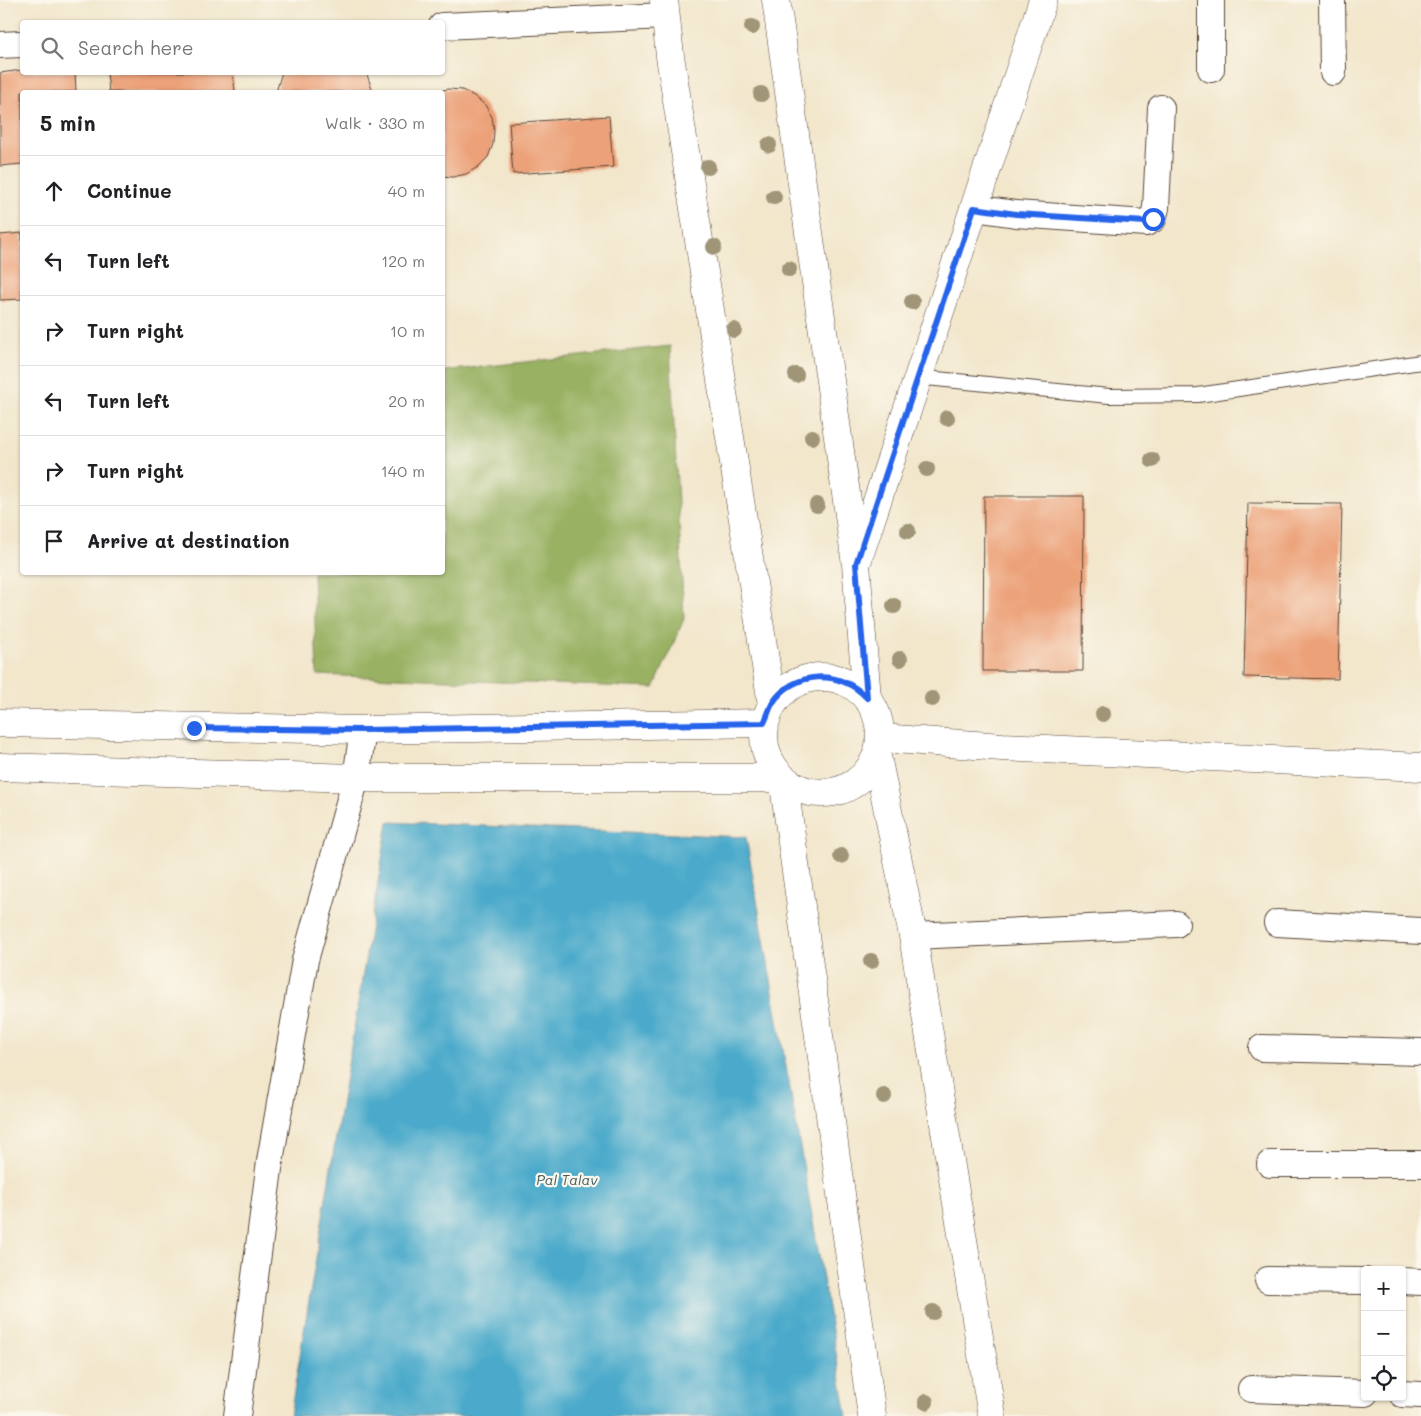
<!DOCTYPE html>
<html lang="en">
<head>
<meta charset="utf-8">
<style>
	:root { --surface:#fff; --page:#f2f2f2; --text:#202124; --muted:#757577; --line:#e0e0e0 }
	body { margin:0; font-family:Mali,sans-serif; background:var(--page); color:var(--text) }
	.controls { position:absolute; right:15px; bottom:15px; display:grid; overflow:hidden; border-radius:5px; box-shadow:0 1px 4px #0004 }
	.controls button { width:45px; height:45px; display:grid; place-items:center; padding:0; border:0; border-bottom:1px solid var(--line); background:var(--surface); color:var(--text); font:25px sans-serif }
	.stop { position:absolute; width:15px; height:15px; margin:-11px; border:4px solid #2563eb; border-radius:50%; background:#fff }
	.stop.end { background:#2563eb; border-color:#fff; box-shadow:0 1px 5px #0008 }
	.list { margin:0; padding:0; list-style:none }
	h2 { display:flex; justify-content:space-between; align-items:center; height:65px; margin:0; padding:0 20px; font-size:21px }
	h2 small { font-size:16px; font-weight:400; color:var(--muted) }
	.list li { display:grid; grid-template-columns:32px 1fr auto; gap:15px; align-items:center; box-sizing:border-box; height:70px; padding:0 20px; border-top:1px solid var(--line) }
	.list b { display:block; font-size:19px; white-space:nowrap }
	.list em { font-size:16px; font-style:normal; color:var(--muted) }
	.icon { flex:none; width:28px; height:28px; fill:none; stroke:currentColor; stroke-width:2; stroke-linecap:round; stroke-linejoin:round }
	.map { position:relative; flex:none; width:1421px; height:1416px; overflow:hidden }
	.search { position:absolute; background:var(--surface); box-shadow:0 1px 4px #0004; left:20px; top:20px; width:425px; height:55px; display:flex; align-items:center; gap:12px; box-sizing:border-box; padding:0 18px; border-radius:5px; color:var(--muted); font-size:19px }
	.panel { position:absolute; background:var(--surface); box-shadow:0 1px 4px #0004; left:20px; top:90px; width:425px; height:485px; border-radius:5px }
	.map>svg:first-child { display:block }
	.forest { fill:#98b162; stroke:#6a6e40 }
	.water { fill:#4caacb; stroke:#446a74 }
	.building { fill:#eca178 }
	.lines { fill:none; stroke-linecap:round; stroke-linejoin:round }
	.service-casing { stroke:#564638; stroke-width:16 }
	.minor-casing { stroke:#564638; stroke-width:28 }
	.tertiary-casing { stroke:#564638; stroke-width:29 }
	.service { stroke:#fff; stroke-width:14 }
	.minor { stroke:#fff; stroke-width:26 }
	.tertiary { stroke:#fff; stroke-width:28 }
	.tree { fill:#a09577 }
	.route { stroke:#2563eb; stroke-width:6 }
	.labels { text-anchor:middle; stroke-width:4.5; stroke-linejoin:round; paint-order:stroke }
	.water-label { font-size:14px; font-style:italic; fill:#425d63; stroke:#fbf7ec }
</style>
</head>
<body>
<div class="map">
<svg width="1421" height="1416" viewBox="0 0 1421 1416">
	<rect width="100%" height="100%" fill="#fbf7ec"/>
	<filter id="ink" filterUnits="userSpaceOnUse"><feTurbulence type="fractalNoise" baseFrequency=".02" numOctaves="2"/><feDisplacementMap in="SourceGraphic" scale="10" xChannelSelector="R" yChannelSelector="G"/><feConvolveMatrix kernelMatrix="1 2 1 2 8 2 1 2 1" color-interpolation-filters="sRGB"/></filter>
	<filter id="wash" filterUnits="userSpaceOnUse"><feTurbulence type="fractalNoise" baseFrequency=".0096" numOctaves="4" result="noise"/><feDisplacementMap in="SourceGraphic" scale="20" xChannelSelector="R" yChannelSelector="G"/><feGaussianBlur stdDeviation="1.12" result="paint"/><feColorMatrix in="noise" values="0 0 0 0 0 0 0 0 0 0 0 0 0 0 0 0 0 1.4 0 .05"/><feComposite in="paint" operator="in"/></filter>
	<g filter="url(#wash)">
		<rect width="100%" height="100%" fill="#f2e6cb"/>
		<polygon class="forest" points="670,346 684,619 654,688 317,675 313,573 442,572 443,371"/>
		<polygon class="water" points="388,822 746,837 847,1416 290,1416"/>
		<g id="blocks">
			<g class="building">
				<polygon points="22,70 22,72 75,72 76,92 22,92 22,164 0,166 0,73"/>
				<polygon points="107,72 233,72 235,92 109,92"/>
				<polygon points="282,72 366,72 373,92 276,92"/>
				<polygon points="448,89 462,90 474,96 485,105 492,117 494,130 493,144 488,157 478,167 466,174 453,177 442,176 442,92 434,92"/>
				<polygon points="609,116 613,167 513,174 509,123"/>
				<polygon points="22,233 22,299 0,300 0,235"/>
				<polygon points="984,496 1084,496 1083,671 983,671"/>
				<polygon points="1248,503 1342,504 1338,679 1244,677"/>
			</g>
		</g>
	</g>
	<g filter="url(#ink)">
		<use href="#blocks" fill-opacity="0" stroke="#564638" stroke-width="1"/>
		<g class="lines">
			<defs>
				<polyline id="service" points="916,377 1109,396 1198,395 1421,362"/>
				<g id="minor">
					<polyline points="1332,0 1333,72"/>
					<polyline points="442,26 666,16"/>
					<polyline points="0,45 22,44"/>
					<polyline points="1211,69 1211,0"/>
					<polyline points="974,208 1016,214 1146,223 1153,219 1156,208 1161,108"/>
					<polyline points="1277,923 1421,931"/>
					<polyline points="913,936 1176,924"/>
					<polyline points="1262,1048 1421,1052"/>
					<polyline points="1270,1164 1421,1164"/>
					<polyline points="1268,1280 1365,1281"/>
					<polyline points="1402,1281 1421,1282"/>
					<polyline points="1251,1389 1365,1393"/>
					<polyline points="1402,1394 1421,1395"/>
					<polyline points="237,1416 270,1161 305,960 356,778 363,730"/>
				</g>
				<g id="tertiary">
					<polyline points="664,0 670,56 772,704"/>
					<polyline points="776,0 856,564 867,698"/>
					<polyline points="858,559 1043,0"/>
					<circle cx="822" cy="735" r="58"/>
					<polyline points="0,723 363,730 764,723"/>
					<polyline points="881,738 1002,747 1421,767"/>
					<polyline points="877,756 913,936 992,1416"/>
					<polyline points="0,767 356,778 783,778 872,1416"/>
				</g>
			</defs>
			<use href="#service" class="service-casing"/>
			<use href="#minor" class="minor-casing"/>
			<use href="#tertiary" class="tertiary-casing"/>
			<use href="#service" class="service"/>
			<use href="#minor" class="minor"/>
			<use href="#tertiary" class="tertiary"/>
		</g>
		<g class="tree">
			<circle cx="752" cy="27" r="8"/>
			<circle cx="761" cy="94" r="8"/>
			<circle cx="769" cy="145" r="8"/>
			<circle cx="708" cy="167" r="8"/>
			<circle cx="774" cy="197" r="8"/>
			<circle cx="714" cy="247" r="8"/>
			<circle cx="789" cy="269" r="8"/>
			<circle cx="912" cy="302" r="8"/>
			<circle cx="734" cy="330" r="8"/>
			<circle cx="796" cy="375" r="8"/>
			<circle cx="947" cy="418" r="8"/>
			<circle cx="812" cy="437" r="8"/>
			<circle cx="1152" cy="460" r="8"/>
			<circle cx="927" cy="469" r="8"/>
			<circle cx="817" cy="505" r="8"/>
			<circle cx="908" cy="531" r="8"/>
			<circle cx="894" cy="606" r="8"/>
			<circle cx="900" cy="659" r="8"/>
			<circle cx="932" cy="699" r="8"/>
			<circle cx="1103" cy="714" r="8"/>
			<circle cx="841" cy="856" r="8"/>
			<circle cx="871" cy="961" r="8"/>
			<circle cx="884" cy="1096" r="8"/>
			<circle cx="933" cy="1312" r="8"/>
			<circle cx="926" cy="1402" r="8"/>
		</g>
	</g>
	<g class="lines" filter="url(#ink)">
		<path class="route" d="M194,728L363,730L764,723C767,717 769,710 772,704C793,670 841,669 867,698L856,564L974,208L1016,214L1146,222L1153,219"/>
	</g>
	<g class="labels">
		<g class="water-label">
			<text x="567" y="1185">Pal Talav</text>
		</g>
	</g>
</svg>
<div class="controls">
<button>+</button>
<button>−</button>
<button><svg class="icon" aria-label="locate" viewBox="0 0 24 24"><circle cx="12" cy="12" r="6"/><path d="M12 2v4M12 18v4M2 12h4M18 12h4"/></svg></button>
</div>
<div class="stop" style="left:1153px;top:219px"></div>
<div class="stop end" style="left:194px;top:728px"></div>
<div class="search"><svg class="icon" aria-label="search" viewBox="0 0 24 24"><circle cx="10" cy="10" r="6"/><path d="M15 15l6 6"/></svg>Search here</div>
<section class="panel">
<h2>5 min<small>Walk · 330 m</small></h2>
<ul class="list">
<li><svg class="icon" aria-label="ahead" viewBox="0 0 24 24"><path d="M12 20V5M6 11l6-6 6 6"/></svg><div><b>Continue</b></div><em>40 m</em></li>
<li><svg class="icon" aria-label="left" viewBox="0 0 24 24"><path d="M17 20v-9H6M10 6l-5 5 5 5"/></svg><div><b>Turn left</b></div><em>120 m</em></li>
<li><svg class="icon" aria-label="right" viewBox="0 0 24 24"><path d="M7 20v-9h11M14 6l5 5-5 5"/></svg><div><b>Turn right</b></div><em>10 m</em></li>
<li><svg class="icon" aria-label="left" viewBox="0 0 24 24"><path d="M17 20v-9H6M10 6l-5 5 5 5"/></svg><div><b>Turn left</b></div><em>20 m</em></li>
<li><svg class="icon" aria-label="right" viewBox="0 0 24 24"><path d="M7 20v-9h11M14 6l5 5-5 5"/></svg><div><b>Turn right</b></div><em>140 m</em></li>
<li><svg class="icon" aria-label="arrive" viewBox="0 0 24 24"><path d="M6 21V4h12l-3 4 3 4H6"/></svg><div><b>Arrive at destination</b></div></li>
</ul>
</section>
</div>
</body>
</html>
